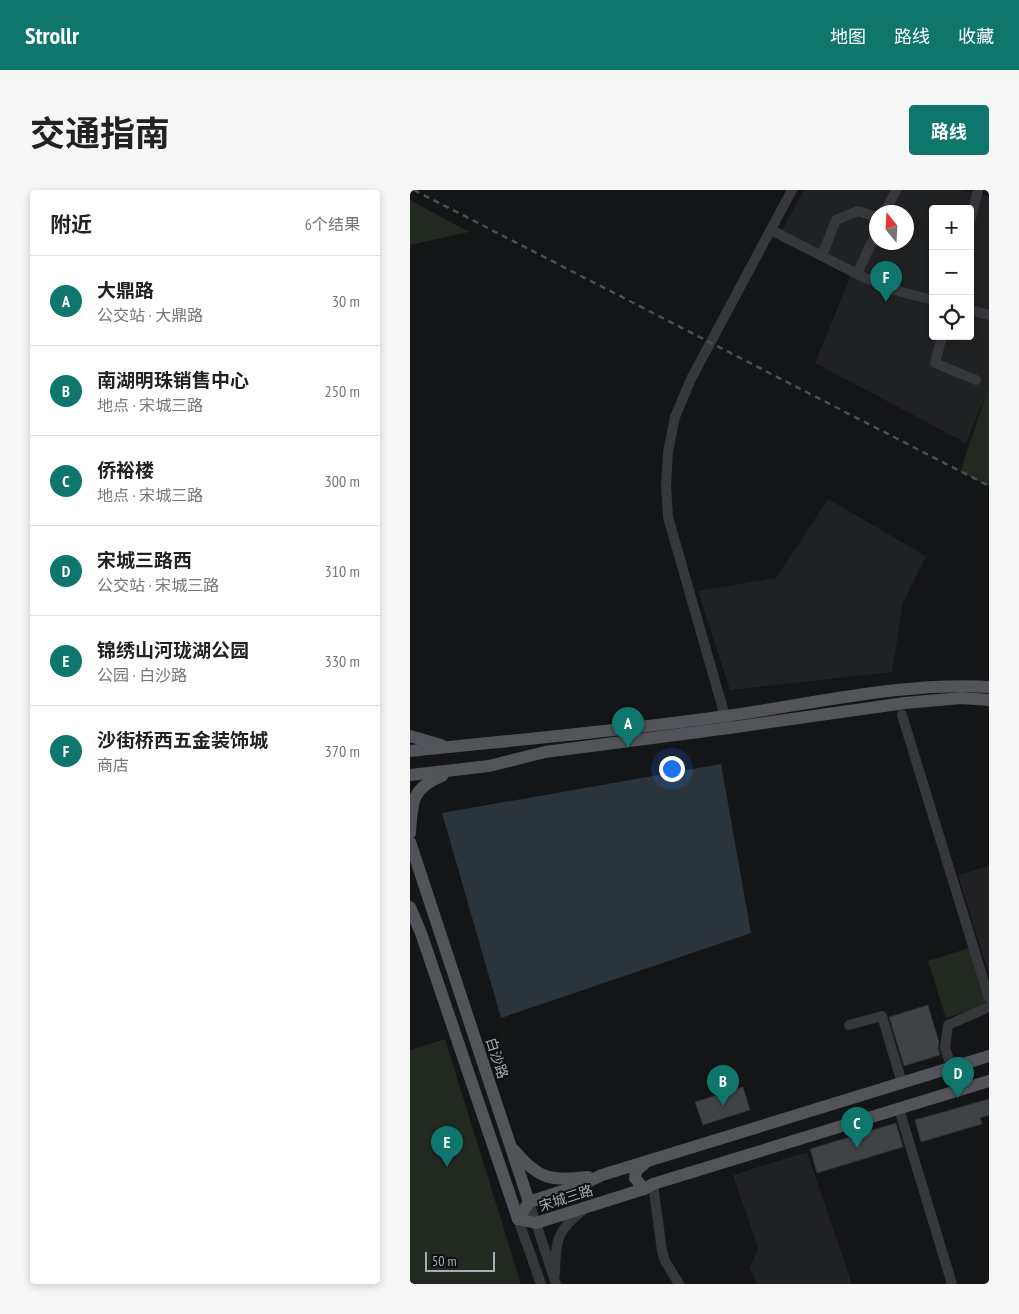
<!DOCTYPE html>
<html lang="zh">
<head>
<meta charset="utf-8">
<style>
	:root { --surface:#fff; --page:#f6f6f6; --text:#222; --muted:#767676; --line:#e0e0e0; --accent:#0f766e }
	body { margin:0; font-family:"PT Sans Narrow","Noto Sans SC",sans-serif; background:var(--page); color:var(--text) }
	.controls { position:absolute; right:15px; top:15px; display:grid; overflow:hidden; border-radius:5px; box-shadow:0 2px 8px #0003 }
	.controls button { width:45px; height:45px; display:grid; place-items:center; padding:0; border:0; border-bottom:1px solid var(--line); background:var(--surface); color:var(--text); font:25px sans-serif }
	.compass { position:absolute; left:459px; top:15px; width:45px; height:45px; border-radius:50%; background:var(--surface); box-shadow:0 2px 8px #0003; rotate:342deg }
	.scale { position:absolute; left:15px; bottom:12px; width:70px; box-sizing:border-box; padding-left:5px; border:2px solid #a6adb6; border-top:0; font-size:14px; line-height:18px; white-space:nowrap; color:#a6adb6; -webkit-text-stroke:4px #0f1011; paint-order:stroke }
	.you { position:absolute; left:261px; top:578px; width:18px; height:18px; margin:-12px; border:4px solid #fff; border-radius:50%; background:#1a73e8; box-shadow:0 0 0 8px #1a73e833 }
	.badge { display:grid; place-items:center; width:32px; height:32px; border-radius:50%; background:var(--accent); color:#fff; font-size:16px; font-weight:700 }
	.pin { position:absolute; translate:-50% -41px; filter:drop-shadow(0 1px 2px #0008) }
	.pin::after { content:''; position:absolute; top:26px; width:18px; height:15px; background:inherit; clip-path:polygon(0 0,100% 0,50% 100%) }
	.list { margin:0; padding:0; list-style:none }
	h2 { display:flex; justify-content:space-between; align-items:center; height:65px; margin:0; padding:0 20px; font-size:21px }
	h2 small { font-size:16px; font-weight:400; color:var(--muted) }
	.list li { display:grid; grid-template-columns:32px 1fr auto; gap:15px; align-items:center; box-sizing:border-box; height:90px; padding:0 20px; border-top:1px solid var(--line) }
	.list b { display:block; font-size:19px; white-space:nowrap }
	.list p { margin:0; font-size:16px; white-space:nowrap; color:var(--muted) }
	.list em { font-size:16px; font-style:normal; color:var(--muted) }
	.icon { flex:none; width:28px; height:28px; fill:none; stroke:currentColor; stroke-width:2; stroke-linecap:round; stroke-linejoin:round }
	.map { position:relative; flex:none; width:579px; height:1094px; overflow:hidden; border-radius:5px }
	header { display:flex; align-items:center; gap:30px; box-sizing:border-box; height:70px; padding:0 25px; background:var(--accent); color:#fff }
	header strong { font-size:24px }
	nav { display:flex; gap:28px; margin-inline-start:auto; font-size:18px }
	.intro { display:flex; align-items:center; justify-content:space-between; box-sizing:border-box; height:120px; padding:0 30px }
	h1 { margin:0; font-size:35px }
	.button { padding:12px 22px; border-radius:5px; background:var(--accent); color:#fff; font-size:18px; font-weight:700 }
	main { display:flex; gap:30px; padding:0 30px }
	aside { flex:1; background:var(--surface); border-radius:5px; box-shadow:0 2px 8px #0003 }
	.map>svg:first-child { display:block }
	.built { fill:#202123; fill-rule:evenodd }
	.green { fill:#212921 }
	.water { fill:#2b343a }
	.building { fill:#404346; stroke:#2e2f32 }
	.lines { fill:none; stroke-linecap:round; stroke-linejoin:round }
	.minor { stroke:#35373b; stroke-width:10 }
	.major { stroke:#52545a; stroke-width:12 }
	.rail { stroke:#4d4f54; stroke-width:2.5; stroke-dasharray:6 5; stroke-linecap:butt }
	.labels { text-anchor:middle; stroke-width:4; stroke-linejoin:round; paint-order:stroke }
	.street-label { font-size:14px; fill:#a6adb6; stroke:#0f1011 }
</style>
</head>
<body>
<header>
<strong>Strollr</strong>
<nav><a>地图</a><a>路线</a><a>收藏</a></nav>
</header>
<div class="intro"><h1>交通指南</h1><a class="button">路线</a></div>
<main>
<aside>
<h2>附近<small>6个结果</small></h2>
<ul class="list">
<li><span class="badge">A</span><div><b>大鼎路</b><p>公交站 · 大鼎路</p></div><em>30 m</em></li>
<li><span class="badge">B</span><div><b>南湖明珠销售中心</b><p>地点 · 宋城三路</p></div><em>250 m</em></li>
<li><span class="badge">C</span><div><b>侨裕楼</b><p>地点 · 宋城三路</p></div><em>300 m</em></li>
<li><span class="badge">D</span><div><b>宋城三路西</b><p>公交站 · 宋城三路</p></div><em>310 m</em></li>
<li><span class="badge">E</span><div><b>锦绣山河珑湖公园</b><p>公园 · 白沙路</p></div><em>330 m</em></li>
<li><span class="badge">F</span><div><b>沙街桥西五金装饰城</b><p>商店</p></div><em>370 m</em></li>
</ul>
</aside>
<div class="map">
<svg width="579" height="1094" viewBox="0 0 579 1094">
	<rect width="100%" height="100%" fill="#141516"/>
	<g class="built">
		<polygon points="394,0 480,0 470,22 448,18 426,30 413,62 370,43"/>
		<path d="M489,0H551L579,6V198L556,253L405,173L444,78L418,64L428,33L448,25L466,30L467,52H497V22H480ZM523,19H560V146H523Z"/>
		<polygon points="418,309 516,366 493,413 482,482 320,500 288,401 366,388"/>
		<polygon points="579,676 579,785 548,685"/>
		<polygon points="397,962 442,1094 347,1094 340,1078 348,1058 323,985"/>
	</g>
	<g class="green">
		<polygon points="0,10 59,42 0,55"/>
		<polygon points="579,196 579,296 550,282"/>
		<polygon points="559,758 578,815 536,828 518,771"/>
		<polygon points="35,849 111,1094 0,1094 0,860"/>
	</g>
	<polygon class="water" points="311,574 341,743 91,828 32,623"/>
	<g class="building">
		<polygon points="518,815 529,852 528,858 530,865 494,876 479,827"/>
		<polygon points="333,897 340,920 293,935 285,912"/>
		<polygon points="579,909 579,925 570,928 572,934 511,952 505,930"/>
		<polygon points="486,933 493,957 407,983 400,959"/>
	</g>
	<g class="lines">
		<g class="minor">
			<polyline points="475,22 486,0"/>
			<polyline points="560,32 568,0"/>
			<polyline points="361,40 447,84 467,41"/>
			<polyline points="412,66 426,30 448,21 467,27"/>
			<polyline points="447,84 480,99 523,110"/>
			<polyline points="560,120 579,125"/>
			<polyline points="532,146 525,173 566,190"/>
			<polyline points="492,525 579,808"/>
			<polyline points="317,533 258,327 256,297 258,262 265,227 281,189 382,0"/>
			<polyline points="439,835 472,826 492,893"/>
			<polyline points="542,878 535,858 538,835 579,817"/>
			<polyline points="489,919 542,1094"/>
			<polyline points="243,994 252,1061 255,1071 269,1094"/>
			<polyline points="119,1012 146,1094"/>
			<polyline points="108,1029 131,1094"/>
			<path d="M145,1084C146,1052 145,1042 172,1021"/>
		</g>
		<g class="major">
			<polyline points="0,546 31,555"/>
			<path d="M0,561C105,550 211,541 316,526C403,514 491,492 579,497"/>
			<polyline points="0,585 79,576 135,562 319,538 495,513 551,508 579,510"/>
			<path d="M0,643C2,613 1,598 32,586"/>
			<polyline points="0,652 119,1012"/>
			<polyline points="0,717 11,743 108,1029"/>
			<path d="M104,960C129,990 141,991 178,987"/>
			<polyline points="234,999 225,988 226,981 236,972"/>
			<polyline points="108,1029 119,1012 171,995 192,985 579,866"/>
			<polyline points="108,1029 126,1033 234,999 243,994 579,891"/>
		</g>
		<polyline class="rail" points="4,0 579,296"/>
	</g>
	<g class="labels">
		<g class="street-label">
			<text transform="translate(87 868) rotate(72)" y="5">白沙路</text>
			<text transform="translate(156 1008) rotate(-18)" y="5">宋城三路</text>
		</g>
	</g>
</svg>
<div class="controls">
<button>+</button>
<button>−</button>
<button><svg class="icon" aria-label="locate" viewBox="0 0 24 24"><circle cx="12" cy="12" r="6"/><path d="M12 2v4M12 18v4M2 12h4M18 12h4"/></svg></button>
</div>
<svg class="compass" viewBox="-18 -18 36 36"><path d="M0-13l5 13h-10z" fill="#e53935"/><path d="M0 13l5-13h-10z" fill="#767676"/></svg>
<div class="scale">50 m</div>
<div class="you"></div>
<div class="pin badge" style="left:218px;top:558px">A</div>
<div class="pin badge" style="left:313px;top:916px">B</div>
<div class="pin badge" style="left:447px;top:958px">C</div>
<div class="pin badge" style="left:548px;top:908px">D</div>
<div class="pin badge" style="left:37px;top:977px">E</div>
<div class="pin badge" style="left:476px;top:112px">F</div>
</div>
</main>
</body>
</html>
